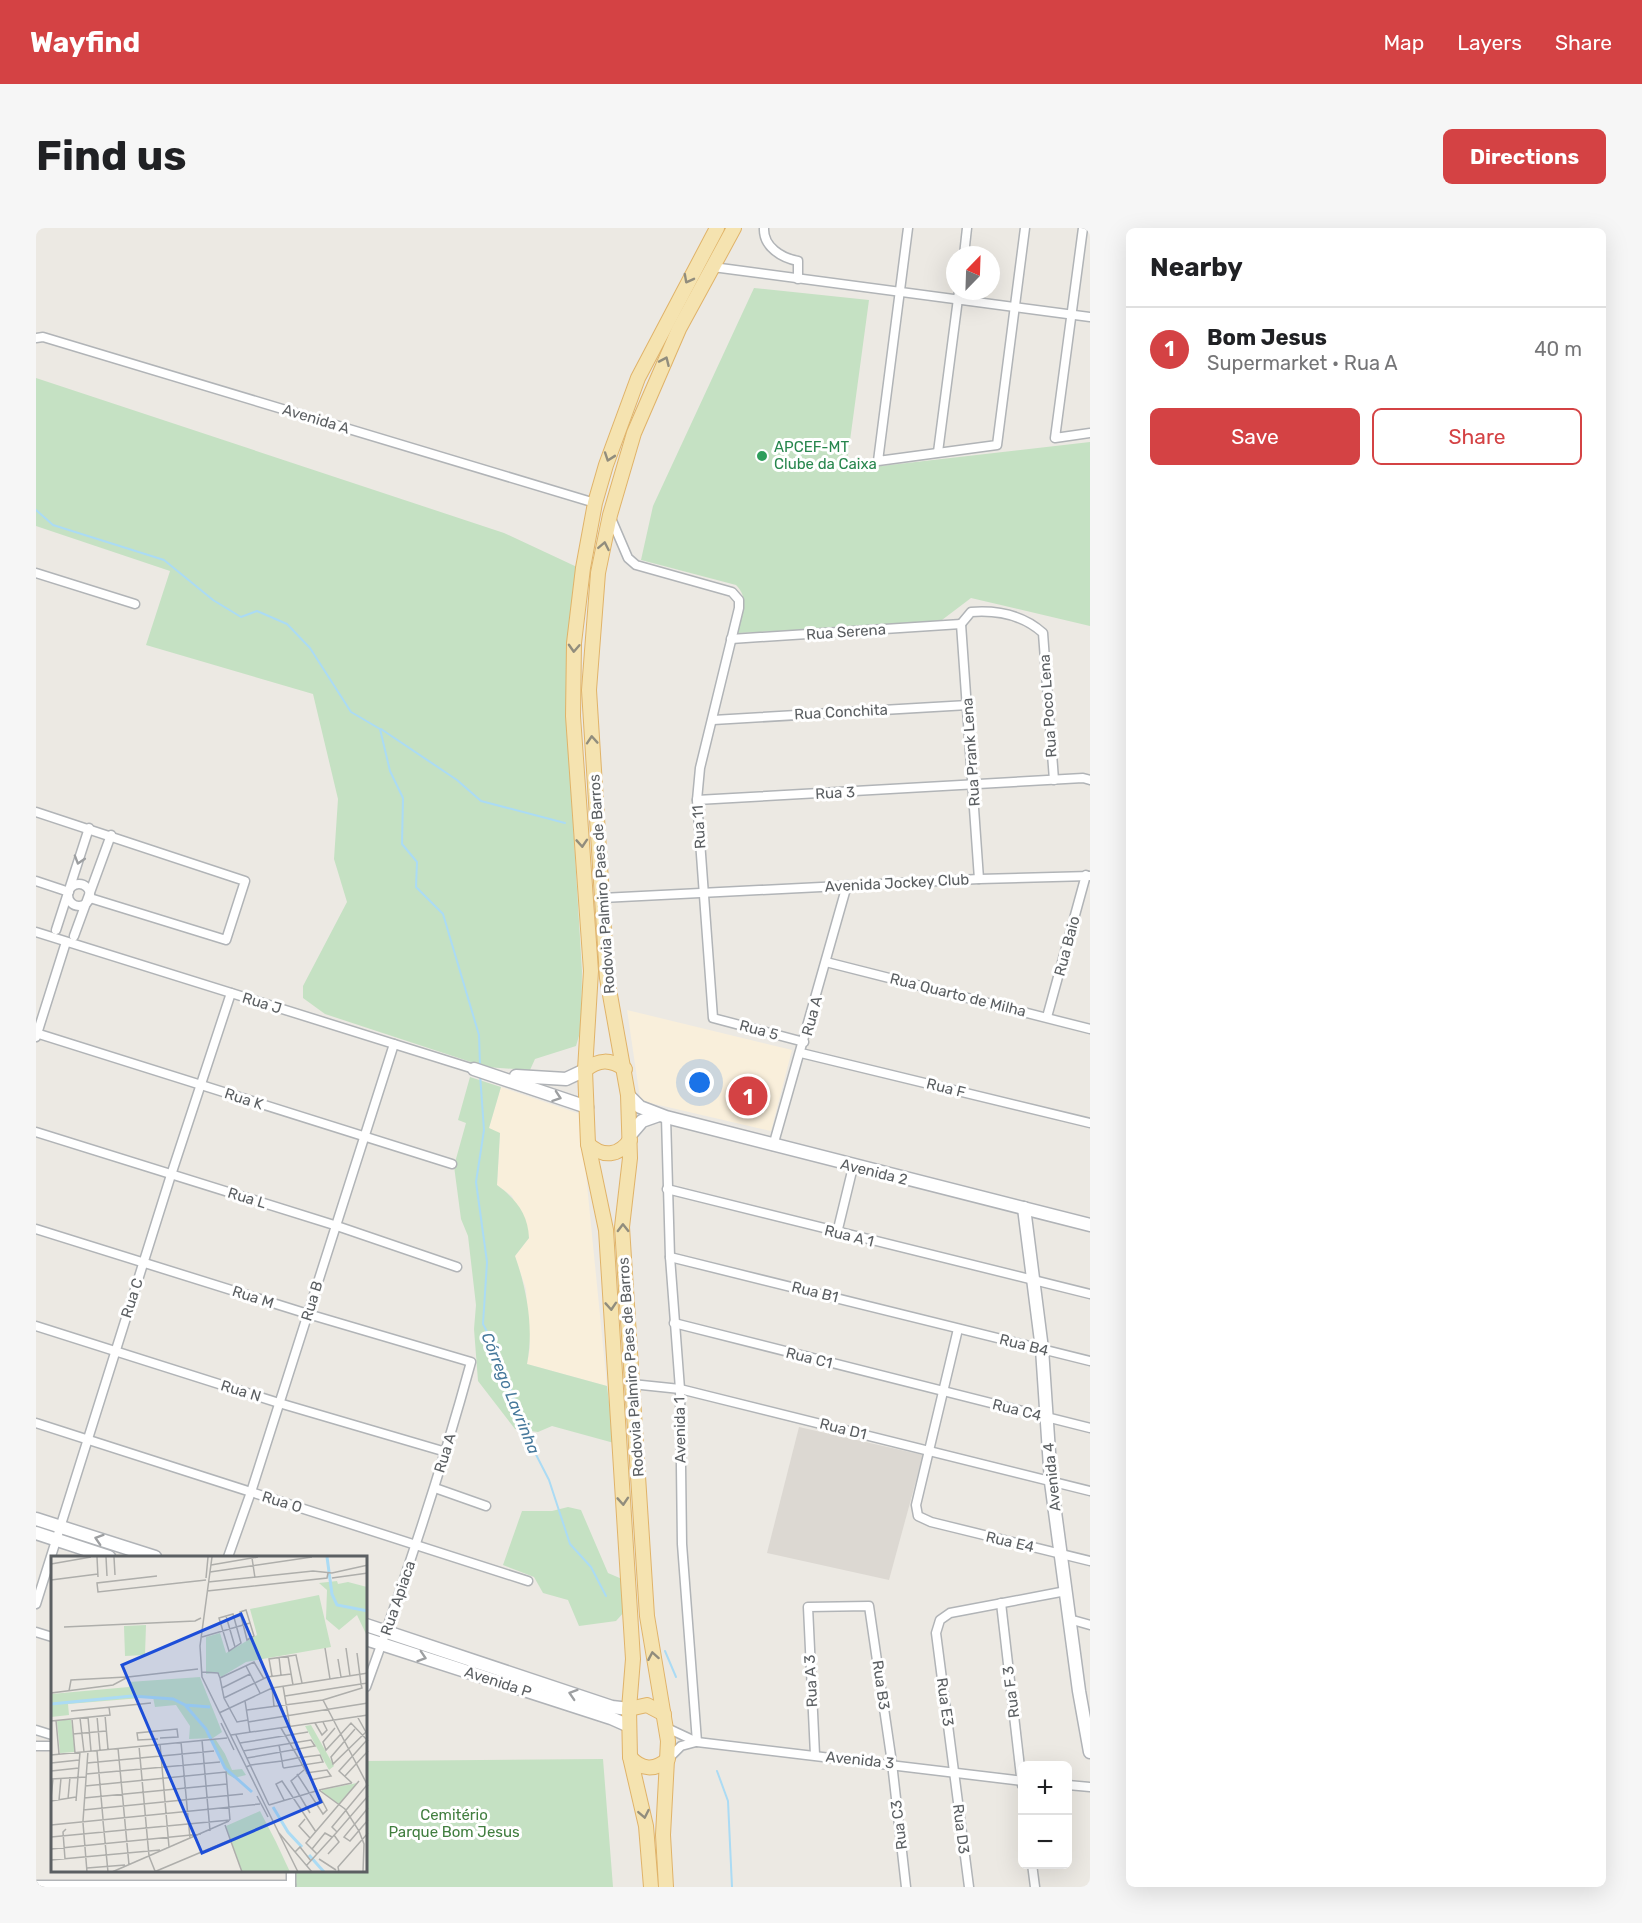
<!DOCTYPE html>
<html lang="en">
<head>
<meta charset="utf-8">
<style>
	:root { --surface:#fff; --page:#f6f6f6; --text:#202124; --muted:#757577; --line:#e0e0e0; --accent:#d44244 }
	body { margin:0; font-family:Rubik,sans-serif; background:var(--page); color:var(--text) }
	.controls { position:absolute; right:18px; bottom:18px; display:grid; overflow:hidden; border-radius:9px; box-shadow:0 6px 24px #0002 }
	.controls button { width:54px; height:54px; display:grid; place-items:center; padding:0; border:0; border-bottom:2px solid var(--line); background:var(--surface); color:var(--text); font:30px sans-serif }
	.compass { position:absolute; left:910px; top:18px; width:54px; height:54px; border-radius:50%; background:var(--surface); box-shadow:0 6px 24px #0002; rotate:23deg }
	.you { position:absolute; left:664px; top:855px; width:21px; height:21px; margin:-15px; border:4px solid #fff; border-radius:50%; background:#1a73e8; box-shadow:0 0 0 9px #1a73e833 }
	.badge { display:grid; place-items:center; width:39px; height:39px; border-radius:50%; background:var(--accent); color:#fff; font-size:20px; font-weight:700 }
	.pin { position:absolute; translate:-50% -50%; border:3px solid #fff; box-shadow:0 2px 6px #0006 }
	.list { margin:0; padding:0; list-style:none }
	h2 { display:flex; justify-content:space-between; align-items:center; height:78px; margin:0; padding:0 24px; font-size:26px }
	h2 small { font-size:20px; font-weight:400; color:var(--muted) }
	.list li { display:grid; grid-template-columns:39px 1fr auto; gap:18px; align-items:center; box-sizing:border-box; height:84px; padding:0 24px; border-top:2px solid var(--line) }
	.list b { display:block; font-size:22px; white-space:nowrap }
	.list p { margin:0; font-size:20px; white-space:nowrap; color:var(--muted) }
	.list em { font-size:20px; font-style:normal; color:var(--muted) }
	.actions { display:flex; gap:12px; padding:18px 24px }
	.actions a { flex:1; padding:14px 0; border:2px solid var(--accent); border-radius:9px; text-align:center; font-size:21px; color:var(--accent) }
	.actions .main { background:var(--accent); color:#fff }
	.map { position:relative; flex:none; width:1054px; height:1659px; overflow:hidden; border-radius:9px }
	header { display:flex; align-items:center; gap:36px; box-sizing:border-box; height:84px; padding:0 30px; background:var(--accent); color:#fff }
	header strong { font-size:28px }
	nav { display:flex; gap:33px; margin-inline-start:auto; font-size:21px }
	.intro { display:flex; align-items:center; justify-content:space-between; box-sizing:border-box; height:144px; padding:0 36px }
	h1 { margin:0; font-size:42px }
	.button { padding:15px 27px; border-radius:9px; background:var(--accent); color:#fff; font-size:21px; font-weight:700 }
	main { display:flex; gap:36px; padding:0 36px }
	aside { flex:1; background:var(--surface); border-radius:9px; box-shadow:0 6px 24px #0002 }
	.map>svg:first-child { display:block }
	.commercial { fill:#f9efdb }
	.education { fill:#dcd8d2 }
	.green { fill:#c5e1c3 }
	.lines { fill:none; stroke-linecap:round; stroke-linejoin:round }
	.stream { stroke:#abdbf4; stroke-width:2 }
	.street-casing { stroke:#b1b4b7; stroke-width:11 }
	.secondary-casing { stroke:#b0b3b7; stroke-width:15 }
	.primary-casing { stroke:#e0b369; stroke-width:16 }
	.street { stroke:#fff; stroke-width:8 }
	.secondary { stroke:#fff; stroke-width:12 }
	.primary { stroke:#f5e3b0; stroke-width:14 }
	.oneway { stroke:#918d7d }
	.oneway2 { stroke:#9d9fa1 }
	.leisure-dot { fill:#2e9e5b; stroke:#fff; stroke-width:2 }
	.labels { text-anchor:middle; stroke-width:6; stroke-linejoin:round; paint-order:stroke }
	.street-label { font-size:15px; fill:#5b5f62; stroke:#fff }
	.leisure-label { font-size:15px; fill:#27864d; stroke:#fff; text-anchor:start }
	.park-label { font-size:15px; fill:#417e3f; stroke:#fff }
	.water-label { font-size:16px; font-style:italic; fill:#47799c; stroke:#fff }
	.inset-river { fill:none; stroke:#abdbf4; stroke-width:3 }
	.inset-road { fill:none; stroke:#aeaeab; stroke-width:1.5 }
	.view { fill:#1d4ed8; fill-opacity:0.15; stroke:#1d4ed8; stroke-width:3 }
	.inset-edge { fill:none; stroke:#5b5f62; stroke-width:3 }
</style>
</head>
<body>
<header>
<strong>Wayfind</strong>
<nav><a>Map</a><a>Layers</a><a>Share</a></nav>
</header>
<div class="intro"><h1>Find us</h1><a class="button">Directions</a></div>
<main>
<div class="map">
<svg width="1054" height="1659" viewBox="0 0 1054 1659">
	<rect width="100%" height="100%" fill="#ece9e3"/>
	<g class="commercial">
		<polygon points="591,782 756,822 735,903 610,874 604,870"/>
		<polygon points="465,859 544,886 571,1158 491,1136 494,1120 490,1061 479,1028 493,1010 476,968 461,957 464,906 453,900"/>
	</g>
	<polygon class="education" points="763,1199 887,1227 853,1352 731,1325"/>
	<g class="green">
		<path d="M718,60L833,72L810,242L1054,214V398L935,370L902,395L702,405C706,386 714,371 700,357L605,332L617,278Z"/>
		<polygon points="0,150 468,305 541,339 530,478 546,743 545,801 540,818 499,831 494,842 450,839 289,786 267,770 267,758 311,674 298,631 302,571 277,466 110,417 134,343 0,298"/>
		<path d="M434,849L465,859L453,900L464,905L461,957C480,971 492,986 493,1010L479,1028C491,1062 498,1100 491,1136L571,1158L578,1215L516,1198L502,1204L479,1201L442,1153L438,1101L440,1077L432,1008L425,991L418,938L430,895L422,892Z"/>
		<polygon points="532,1279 545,1282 572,1345 586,1351 589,1383 580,1393 543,1398 532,1372 507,1365 498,1349 467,1337 486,1283 516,1283"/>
		<polygon points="567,1531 577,1659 258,1659 259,1643 330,1642 330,1533"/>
	</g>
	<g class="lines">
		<g class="stream">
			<polyline points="0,282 17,297 128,332 177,372 205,389 221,383 251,396 274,420 315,484 344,501 354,543 367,570 366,616 381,634 380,659 407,686 443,807 444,838"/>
			<polyline points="345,501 421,552 445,573 529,595"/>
			<polyline points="444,846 448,902 440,954 451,1034 447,1096 462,1125 491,1209 513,1252 534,1316 555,1339 570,1368"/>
			<polyline points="629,1423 640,1449"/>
			<polyline points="681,1543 692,1573 696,1659"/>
		</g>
		<defs>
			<g id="street">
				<path d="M728,0C727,19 746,30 762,33V51"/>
				<polyline points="872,0 842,233 961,217 989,0"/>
				<polyline points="1047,0 1019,210 1054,205"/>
				<polyline points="928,27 931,0"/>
				<polyline points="677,39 1054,89"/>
				<polyline points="0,110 7,109 559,275"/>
				<polyline points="902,224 923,63"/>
				<polyline points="574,288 592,330 600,337 696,364 703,372 703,380 664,540 661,572 677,790 768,814"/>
				<polyline points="0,345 99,376"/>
				<polyline points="925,396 943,651"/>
				<path d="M925,396L935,384C961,382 987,387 1007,405L1018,552"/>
				<polyline points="695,411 925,396"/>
				<polyline points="677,492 932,477"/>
				<polyline points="661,572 1047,550 1054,552"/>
				<polyline points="0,584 209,653 190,712 54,670"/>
				<polyline points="0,653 33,664"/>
				<circle cx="43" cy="667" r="11"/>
				<polyline points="566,670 943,651 1054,648"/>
				<polyline points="20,702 53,600"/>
				<polyline points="0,704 438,841"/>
				<polyline points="38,708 75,607"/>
				<polyline points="790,734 1054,801"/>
				<polyline points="1011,789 1050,647"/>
				<polyline points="0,805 416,936"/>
				<polyline points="0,809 30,714"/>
				<polyline points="765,825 1054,895"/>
				<polyline points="630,889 634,1029 644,1161 646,1316 661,1514"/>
				<polyline points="0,904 298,997 421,1039"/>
				<polyline points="737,918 811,657"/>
				<polyline points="631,961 1054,1066"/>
				<path d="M0,1001L272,1086L435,1134C405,1244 369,1352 330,1459"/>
				<polyline points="801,1005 817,939"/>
				<polyline points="634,1029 1054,1133"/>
				<polyline points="638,1095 1054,1200"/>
				<polyline points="0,1098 243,1175 410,1224"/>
				<polyline points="922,1101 880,1277 882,1288 895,1294 1054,1333"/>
				<polyline points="596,1156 644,1161 1054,1263"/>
				<polyline points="0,1195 492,1353"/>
				<polyline points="399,1260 450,1278"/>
				<polyline points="192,1329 215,1264 358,816"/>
				<polyline points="965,1375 986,1557"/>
				<polyline points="0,1376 135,947 195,765"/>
				<polyline points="1033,1391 1054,1397"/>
				<polyline points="0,1404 16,1409"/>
				<polyline points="631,1500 661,1514 987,1553"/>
				<polyline points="0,1502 16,1507"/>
				<polyline points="0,1518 16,1518"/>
				<polyline points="779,1527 772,1379 833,1378 856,1535 870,1659"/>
				<polyline points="632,1531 645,1518 660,1514"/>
				<polyline points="1032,1557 1054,1559"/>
				<polyline points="996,1636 999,1659"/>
				<polyline points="0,1657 255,1657"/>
				<polyline points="255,1659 255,1642"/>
				<polyline points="933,1659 900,1405 904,1392 914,1385 1030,1363"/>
			</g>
			<g id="secondary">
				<polyline points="438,841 551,879"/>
				<polyline points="480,848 530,851 549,842"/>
				<polyline points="592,867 604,879 630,889 1054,997"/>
				<polyline points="594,907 606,893 623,887"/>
				<polyline points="988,980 1006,1121 1015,1254 1043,1463 1054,1524"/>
				<polyline points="0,1291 119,1329"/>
				<polyline points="0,1305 73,1329"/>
				<polyline points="330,1397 576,1479 593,1481"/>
				<polyline points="330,1411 575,1490 593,1498"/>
			</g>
			<g id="primary">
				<path d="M549,842C563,831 574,831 589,841"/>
				<path d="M552,916C567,930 583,928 594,912"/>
				<polyline points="593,1481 611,1477 628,1486"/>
				<path d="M594,1529C605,1542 619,1543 632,1531"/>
				<polyline points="615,1659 610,1598 594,1529 593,1481 597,1431 570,1002 552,916 549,842 555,743 537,488 538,415 547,340 559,275 570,237 602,150 681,0"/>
				<polyline points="630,1659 627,1607 632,1513 611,1388 586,999 594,930 592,867 571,750 553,462 562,345 574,287 598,205 643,101 698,0"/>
			</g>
		</defs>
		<use href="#street" class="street-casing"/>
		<use href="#secondary" class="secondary-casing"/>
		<use href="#primary" class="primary-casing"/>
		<use href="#street" class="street"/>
		<use href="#secondary" class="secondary"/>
		<use href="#primary" class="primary"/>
	</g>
	<defs><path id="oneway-chevron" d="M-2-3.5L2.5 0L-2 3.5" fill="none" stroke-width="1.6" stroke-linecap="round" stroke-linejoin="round" transform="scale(1.5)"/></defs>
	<g class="oneway">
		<use href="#oneway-chevron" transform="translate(652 51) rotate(118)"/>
		<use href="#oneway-chevron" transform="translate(629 133) rotate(-66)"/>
		<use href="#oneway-chevron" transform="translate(573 229) rotate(109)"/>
		<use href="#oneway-chevron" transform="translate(568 318) rotate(-79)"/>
		<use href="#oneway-chevron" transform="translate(538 420) rotate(93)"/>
		<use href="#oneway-chevron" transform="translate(556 512) rotate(-94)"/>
		<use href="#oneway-chevron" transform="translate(546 615) rotate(86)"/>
		<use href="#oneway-chevron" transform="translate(587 1000) rotate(-91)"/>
		<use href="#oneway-chevron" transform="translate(575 1078) rotate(86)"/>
		<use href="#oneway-chevron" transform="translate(587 1273) rotate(86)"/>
		<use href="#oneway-chevron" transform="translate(617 1428) rotate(-100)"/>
		<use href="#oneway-chevron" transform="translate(608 1586) rotate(79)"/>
	</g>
	<g class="oneway2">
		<use href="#oneway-chevron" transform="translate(43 632) rotate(107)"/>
		<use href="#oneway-chevron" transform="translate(521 869) rotate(19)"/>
		<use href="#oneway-chevron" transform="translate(63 1311) rotate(-162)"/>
		<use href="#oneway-chevron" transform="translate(386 1429) rotate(18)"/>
		<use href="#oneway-chevron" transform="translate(537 1466) rotate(-162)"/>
	</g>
	<circle class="leisure-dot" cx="726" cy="228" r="6"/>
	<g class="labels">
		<g class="street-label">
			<text transform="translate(280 191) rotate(17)" y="5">Avenida A</text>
			<text transform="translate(810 404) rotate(-4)" y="5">Rua Serena</text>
			<text transform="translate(1012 478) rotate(-94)" y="5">Rua Poco Lena</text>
			<text transform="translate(805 484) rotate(-3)" y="5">Rua Conchita</text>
			<text transform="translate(935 524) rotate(-94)" y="5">Rua Prank Lena</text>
			<text transform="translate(799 565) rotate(-3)" y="5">Rua 3</text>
			<text transform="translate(663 599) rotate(-94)" y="5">Rua 11</text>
			<text transform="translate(861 655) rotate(-3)" y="5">Avenida Jockey Club</text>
			<text transform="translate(566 656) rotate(-94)" y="5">Rodovia Palmiro Paes de Barros</text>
			<text transform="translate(1031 718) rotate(-75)" y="5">Rua Baio</text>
			<text transform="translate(922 767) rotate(14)" y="5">Rua Quarto de Milha</text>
			<text transform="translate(226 775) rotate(17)" y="5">Rua J</text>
			<text transform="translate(776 788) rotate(-75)" y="5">Rua A</text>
			<text transform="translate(723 802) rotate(15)" y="5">Rua 5</text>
			<text transform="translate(910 860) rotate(14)" y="5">Rua F</text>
			<text transform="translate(208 871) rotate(18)" y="5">Rua K</text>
			<text transform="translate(838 944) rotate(14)" y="5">Avenida 2</text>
			<text transform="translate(211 970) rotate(17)" y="5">Rua L</text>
			<text transform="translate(813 1008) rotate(14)" y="5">Rua A 1</text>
			<text transform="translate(779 1064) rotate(14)" y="5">Rua B1</text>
			<text transform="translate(217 1069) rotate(18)" y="5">Rua M</text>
			<text transform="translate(96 1070) rotate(-72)" y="5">Rua C</text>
			<text transform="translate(276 1073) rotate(-73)" y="5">Rua B</text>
			<text transform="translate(988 1117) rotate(14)" y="5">Rua B4</text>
			<text transform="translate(773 1130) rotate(14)" y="5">Rua C1</text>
			<text transform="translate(595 1139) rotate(-94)" y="5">Rodovia Palmiro Paes de Barros</text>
			<text transform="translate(205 1163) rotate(17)" y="5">Rua N</text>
			<text transform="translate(981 1182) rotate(14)" y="5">Rua C4</text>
			<text transform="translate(807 1201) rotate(14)" y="5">Rua D1</text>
			<text transform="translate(644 1202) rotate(-91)" y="5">Avenida 1</text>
			<text transform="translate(409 1225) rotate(-73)" y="5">Rua A</text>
			<text transform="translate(1016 1249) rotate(-96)" y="5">Avenida 4</text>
			<text transform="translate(246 1274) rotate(17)" y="5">Rua O</text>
			<text transform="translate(974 1314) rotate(13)" y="5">Rua E4</text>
			<text transform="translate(362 1370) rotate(-71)" y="5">Rua Apiaca</text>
			<text transform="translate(775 1453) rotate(-93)" y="5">Rua A 3</text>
			<text transform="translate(462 1454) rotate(18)" y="5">Avenida P</text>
			<text transform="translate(845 1457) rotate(82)" y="5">Rua B3</text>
			<text transform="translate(975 1464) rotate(-97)" y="5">Rua F 3</text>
			<text transform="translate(909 1474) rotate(82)" y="5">Rua E3</text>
			<text transform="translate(824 1532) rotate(6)" y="5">Avenida 3</text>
			<text transform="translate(863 1597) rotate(-97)" y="5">Rua C3</text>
			<text transform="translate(925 1601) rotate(83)" y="5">Rua D3</text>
		</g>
		<g class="leisure-label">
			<text x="738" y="224">APCEF-MT<tspan x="738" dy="17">Clube da Caixa</tspan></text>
		</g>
		<g class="park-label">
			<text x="418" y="1592">Cemitério<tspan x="418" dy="17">Parque Bom Jesus</tspan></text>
		</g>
		<g class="water-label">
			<text transform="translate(475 1165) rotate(68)" y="6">Córrego Lavrinha</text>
		</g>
	</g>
	<g transform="translate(15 1328)">
		<rect width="316" height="316" fill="#ece9e3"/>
		<path d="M286,25L287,28L297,26L316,31V80L306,59L288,74L275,63L276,34L268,27ZM268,39L280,91L195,106L170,121L167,116L155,118V81L169,77L175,97L206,79L199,53ZM95,69L94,99L74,100L73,70ZM149,121L171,176L162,182L138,183L139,170L125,149L104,151L102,141L17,148L18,159L0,161V138L78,131V126ZM20,163L24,196L9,197L6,165ZM260,169L283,210L278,214L254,170ZM161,184H165L174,198L181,214L191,213L195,219L183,222L176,218ZM306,227L288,248L271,236V234ZM209,255L225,286L239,316H191L175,270Z" fill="#c5e1c3"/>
		<path class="inset-river" d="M276,1L281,38L286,49L317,55M0,148L81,140L122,143L134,149L155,173L174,212L201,236M134,149L159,151M222,251L237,276L251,291M258,299L273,316"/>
		<path class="inset-road" d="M46,1L47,21M55,1L56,20M63,1L64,19M161,1L149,90L151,121L247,316M201,2L204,22M0,8L40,1M160,9L207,1M159,16L261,1M106,20L46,27L47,36L155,24M155,22L157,1M281,22L317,17M0,24L47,18M157,26L262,15L281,17L317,9M156,35L276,22L277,17M195,54L203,80L196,84L189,56ZM182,58L190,87L178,95L168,62ZM175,60L184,91M13,71L144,65L150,62M151,81L199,67M274,92L279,123M295,92L299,120M306,97L310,128L317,127M237,100L242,129M228,101L230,119M287,103L290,121M195,110L209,137M151,116L167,117L169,122M221,120L218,103L245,99L251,127M169,122L173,142L186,166L197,164M169,122L203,106L213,123M310,128L311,132L272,144L317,230M232,130L239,171M171,132L199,118M221,132L223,150M18,135L20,124L75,121M0,137L62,129L77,121L147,113M234,140L310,128M173,142L216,121L240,118M194,145L199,177M196,154L272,144M20,155L100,147M168,157L221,132L317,117M54,159L57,193M46,160L49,194M306,160L316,178M37,161L40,195M29,162L33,196M21,163L24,197M5,164L8,198M0,165L59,159L58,151M197,166L317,147M170,167L183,194M264,167L271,179L276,174L272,166M230,172L266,234M284,172L272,186L275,194L300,167L317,185M304,173L280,201L282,208L315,176M22,178L55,175M180,179L317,159M185,179L218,249M107,183L87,184L86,177L126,173L127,181L109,182M151,184L159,275M130,186L139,282M189,187L257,176M109,188L118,291M88,190L98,300L104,315M67,192L78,309M46,195L52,263M192,195L260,184L264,190L196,202M0,199L176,182M0,207L28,204M36,207L163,195M195,211L200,209L215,207L231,205L246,202L269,199L272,206L233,212L232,211L231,205L228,189M253,214L240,225L259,257M0,215L28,212M255,217L276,214L280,220L259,224M35,218L169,206M246,218L272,258L276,254L266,235M294,220L317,195M0,223L35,221M301,227L288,215L316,184M316,229L281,271L286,276L317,240M34,230L175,216L179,264M268,234L294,253L308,275L313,288L312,316M268,234L301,227M206,240L217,261M0,242L2,223M33,242L176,228M17,243L19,221M8,244L10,222M233,244L225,228L231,225L265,276M0,245L25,241M25,245L29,196M218,249L265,235M317,252L293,281L299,285L317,264M32,254L192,238M254,263L248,270L259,282M32,265L37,195M52,265L57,316M32,267L36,316M0,269L209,248M174,269L191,316M228,277L261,316M0,281L179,264M0,293L150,278M261,293L274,277L281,281M244,296L249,291L260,305M266,298L255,287L308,225M277,298L288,286L283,279M14,303L12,276L15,273M268,303L285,314M0,304L109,294M255,310L286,276M36,312L74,309M61,316L178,265M103,316L179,284M288,316L287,311L317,277"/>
		<path class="view" d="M190,58L270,246L151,297L71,109Z"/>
		<rect width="316" height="316" class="inset-edge"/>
	</g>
</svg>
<div class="controls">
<button>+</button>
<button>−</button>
</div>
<svg class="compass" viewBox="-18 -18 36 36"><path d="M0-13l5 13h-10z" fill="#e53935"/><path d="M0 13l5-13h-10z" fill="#757577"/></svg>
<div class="you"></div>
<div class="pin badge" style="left:712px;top:868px">1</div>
</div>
<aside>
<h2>Nearby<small></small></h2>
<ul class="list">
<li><span class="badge">1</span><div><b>Bom Jesus</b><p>Supermarket · Rua A</p></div><em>40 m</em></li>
</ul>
<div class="actions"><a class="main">Save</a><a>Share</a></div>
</aside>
</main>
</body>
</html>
